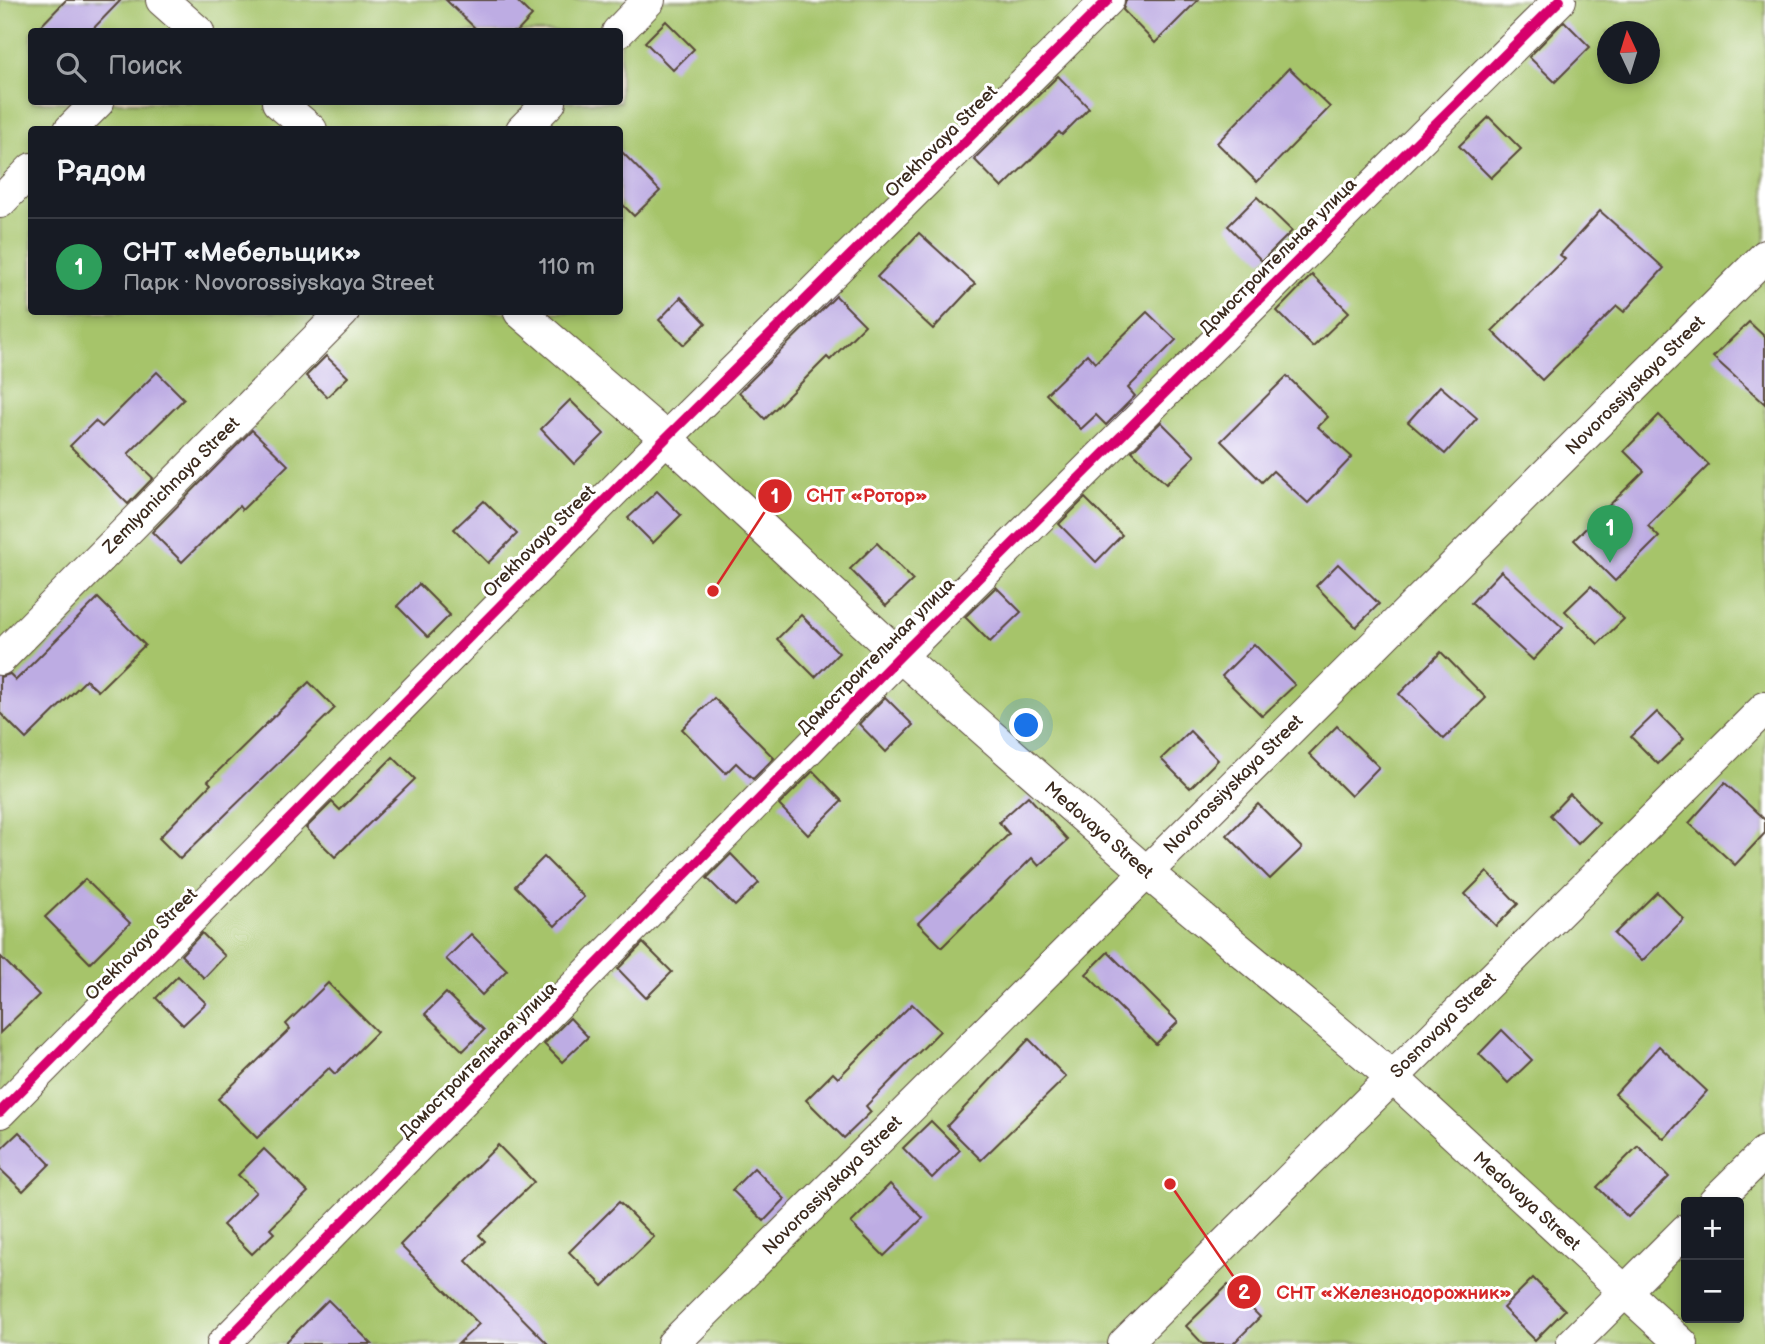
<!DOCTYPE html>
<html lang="ru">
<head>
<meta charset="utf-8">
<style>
	:root { --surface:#171b24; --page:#20242c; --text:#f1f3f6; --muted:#9ea1a6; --line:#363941; --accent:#c8321e }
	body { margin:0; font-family:"Balsamiq Sans",sans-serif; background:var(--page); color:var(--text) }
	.controls { position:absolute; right:21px; bottom:21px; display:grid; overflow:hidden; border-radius:7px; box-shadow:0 4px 10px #0003 }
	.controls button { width:63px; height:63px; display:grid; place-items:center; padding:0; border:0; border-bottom:2px solid var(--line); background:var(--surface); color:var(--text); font:35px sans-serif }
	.compass { position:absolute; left:1597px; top:21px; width:63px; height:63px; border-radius:50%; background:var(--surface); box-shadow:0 4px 10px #0003; rotate:356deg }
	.you { position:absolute; left:1027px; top:726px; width:24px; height:24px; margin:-18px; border:5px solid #fff; border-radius:50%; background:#1a73e8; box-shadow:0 0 0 10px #1a73e833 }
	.badge { display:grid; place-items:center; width:46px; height:46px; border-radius:50%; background:var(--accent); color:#fff; font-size:23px; font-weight:700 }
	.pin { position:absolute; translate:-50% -58px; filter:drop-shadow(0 2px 4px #0008) }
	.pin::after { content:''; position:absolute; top:37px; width:24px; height:21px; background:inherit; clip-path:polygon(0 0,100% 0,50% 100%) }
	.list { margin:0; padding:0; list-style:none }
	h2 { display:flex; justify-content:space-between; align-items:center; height:91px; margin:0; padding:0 28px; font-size:30px }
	h2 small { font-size:23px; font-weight:400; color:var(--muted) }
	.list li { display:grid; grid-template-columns:46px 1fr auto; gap:21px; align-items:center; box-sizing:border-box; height:98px; padding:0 28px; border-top:2px solid var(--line) }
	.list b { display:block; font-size:26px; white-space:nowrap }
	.list p { margin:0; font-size:23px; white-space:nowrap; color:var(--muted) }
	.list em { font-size:23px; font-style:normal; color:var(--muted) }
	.icon { flex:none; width:38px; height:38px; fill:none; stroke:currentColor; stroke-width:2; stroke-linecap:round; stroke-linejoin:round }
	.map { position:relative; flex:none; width:1765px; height:1344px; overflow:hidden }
	.search { position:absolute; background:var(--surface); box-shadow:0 4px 10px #0003; left:28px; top:28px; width:595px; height:77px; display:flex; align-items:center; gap:18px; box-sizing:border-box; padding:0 24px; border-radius:7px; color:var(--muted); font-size:26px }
	.panel { position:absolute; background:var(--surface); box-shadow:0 4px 10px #0003; left:28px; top:126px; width:595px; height:189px; border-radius:7px }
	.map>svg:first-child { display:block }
	.green { fill:#a6c46b; stroke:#707744; stroke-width:2; fill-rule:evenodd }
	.building { fill:#bdace3 }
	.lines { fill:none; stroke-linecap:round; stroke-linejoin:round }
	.street-casing { stroke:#574638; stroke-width:34 }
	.street { stroke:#fff; stroke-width:32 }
	.cycleway-casing { stroke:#fff; stroke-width:15 }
	.cycleway { stroke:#d6006c; stroke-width:10 }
	.labels { text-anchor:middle; stroke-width:6; stroke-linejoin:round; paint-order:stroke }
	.street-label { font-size:18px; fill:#3b2a1e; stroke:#fff }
	.leader { fill:none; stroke:#d62828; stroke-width:2.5 }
	.callout-dot { fill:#d62828; stroke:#fff; stroke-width:2.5 }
	.mark-label { font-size:21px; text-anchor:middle; font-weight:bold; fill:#fff }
	.callout-label { font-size:19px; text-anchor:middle; font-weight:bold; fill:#d62828; stroke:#fff; stroke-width:6; stroke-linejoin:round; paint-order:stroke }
</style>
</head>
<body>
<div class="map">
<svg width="1765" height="1344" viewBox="0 0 1765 1344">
	<rect width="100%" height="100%" fill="#fff"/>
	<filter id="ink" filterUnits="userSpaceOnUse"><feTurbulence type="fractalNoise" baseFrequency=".0143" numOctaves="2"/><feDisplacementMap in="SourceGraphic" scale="14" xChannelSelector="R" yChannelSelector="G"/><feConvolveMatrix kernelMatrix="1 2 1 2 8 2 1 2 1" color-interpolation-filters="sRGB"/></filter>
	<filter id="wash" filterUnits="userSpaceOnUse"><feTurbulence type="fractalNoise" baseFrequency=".00686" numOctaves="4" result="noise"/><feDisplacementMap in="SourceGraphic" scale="28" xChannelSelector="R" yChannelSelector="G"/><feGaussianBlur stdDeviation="1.57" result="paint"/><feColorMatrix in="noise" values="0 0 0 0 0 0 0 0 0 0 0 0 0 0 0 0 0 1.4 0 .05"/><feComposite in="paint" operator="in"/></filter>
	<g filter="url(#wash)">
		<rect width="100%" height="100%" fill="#f3e4ca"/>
		<path class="green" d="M0,0H1765V1344H0ZM32,32H620V102H32ZM1608,32H1650V74H1608ZM32,130H620V312H32ZM1686,1202H1739V1318H1686Z"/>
		<g id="blocks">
			<g class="building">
				<polygon points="66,0 121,0 90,32 35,32"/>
				<polygon points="446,0 516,0 532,16 517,32 479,32"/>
				<polygon points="1126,0 1198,0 1155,43 1123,10"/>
				<polygon points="666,21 694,49 673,70 645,42"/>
				<polygon points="1564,21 1590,47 1555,82 1529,57"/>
				<polygon points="1289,68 1330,107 1257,182 1217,143"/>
				<polygon points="1058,76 1089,108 1062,135 1059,132 1002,188 974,159"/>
				<polygon points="1489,117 1521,149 1491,178 1459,146"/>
				<polygon points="620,150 660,191 634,216 620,202"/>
				<polygon points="1257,197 1292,231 1262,261 1228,226"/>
				<polygon points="1600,211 1664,268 1624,312 1617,306 1542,380 1492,331 1565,259 1560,255"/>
				<polygon points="919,233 975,284 933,329 877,277"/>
				<polygon points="1312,275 1349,312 1313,347 1277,311"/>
				<polygon points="836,296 865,325 830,360 827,357 765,419 739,392"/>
				<polygon points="681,297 706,323 684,345 659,320"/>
				<polygon points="1147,312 1176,340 1128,388 1135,396 1106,425 1096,415 1081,429 1046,394 1087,354 1095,363"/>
				<polygon points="1749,322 1765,337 1765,404 1713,357"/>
				<polygon points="326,356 348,377 327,397 306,376"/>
				<polygon points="157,372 184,399 128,454 153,478 128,504 70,446 95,421 102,427"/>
				<polygon points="1287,376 1328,417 1318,427 1352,457 1308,503 1273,471 1262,482 1221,441"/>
				<polygon points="1440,386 1477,418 1445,454 1408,422"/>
				<polygon points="570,400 604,434 574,464 541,429"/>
				<polygon points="1659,415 1709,465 1648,526 1659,537 1615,581 1574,540 1644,471 1624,451"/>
				<polygon points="1161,422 1195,456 1166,484 1132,451"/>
				<polygon points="252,430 288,465 242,510 239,506 182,562 152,532"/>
				<polygon points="657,491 681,515 653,543 628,518"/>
				<polygon points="1085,498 1122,535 1096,562 1059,524"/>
				<polygon points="484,501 517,534 488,563 454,529"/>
				<polygon points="877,543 913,580 886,606 850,569"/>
				<polygon points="1338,564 1379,604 1356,627 1316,586"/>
				<polygon points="1501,571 1563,628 1533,660 1471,603"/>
				<polygon points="419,584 450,615 428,637 397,606"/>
				<polygon points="1591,586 1624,619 1598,644 1565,611"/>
				<polygon points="996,587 1021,612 990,642 965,617"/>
				<polygon points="98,598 145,645 98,691 86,680 26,739 0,713 0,677 10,674 16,680"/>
				<polygon points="801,615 839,653 815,677 777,639"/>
				<polygon points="1254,644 1295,685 1262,716 1222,676"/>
				<polygon points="1441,652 1486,698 1444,739 1399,694"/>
				<polygon points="309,682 335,708 180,859 159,838 211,784 208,781"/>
				<polygon points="885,697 913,725 886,752 859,724"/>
				<polygon points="714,698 774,758 753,779 736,763 726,773 682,729"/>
				<polygon points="1657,712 1684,739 1658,764 1631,737"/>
				<polygon points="1337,726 1379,767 1351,796 1309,754"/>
				<polygon points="1190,731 1218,760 1190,788 1161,759"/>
				<polygon points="393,757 415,779 335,857 306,828 332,802 340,810"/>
				<polygon points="813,771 842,801 808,835 779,805"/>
				<polygon points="1725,783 1765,820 1765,833 1735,865 1689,823"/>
				<polygon points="1570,794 1599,823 1578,844 1550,815"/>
				<polygon points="1028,796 1068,840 1039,866 1032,858 942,947 918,923 1009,834 999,822"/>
				<polygon points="1258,804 1302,848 1270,879 1227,835"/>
				<polygon points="731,854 759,883 735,906 707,878"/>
				<polygon points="544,857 584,897 555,926 515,886"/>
				<polygon points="1487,872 1518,904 1496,926 1465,894"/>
				<polygon points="85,879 130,923 90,963 45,917"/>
				<polygon points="1657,892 1684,919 1642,961 1614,934"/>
				<polygon points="202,933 225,956 204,978 181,955"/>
				<polygon points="471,934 507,970 482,995 446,959"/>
				<polygon points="643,943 672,972 646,998 618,969"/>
				<polygon points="1108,952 1178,1022 1156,1044 1086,974"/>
				<polygon points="0,956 39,995 0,1033"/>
				<polygon points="178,976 206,1003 183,1025 156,998"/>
				<polygon points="328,983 377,1032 335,1074 329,1068 257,1138 218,1099 290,1029 286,1024"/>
				<polygon points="446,993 484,1030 463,1051 425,1014"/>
				<polygon points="912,1004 940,1031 866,1106 871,1112 844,1138 806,1100 833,1073 838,1078"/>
				<polygon points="570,1018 588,1037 562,1062 544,1044"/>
				<polygon points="1502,1030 1532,1060 1508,1083 1479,1054"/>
				<polygon points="1029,1039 1066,1077 981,1160 947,1126"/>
				<polygon points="1659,1046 1707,1091 1664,1139 1615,1094"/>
				<polygon points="931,1121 960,1150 932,1178 903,1148"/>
				<polygon points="19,1132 50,1164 23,1191 0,1169 0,1150"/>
				<polygon points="498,1145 534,1182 479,1235 485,1241 466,1261 548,1344 458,1344 479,1324 400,1245"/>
				<polygon points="1638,1146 1669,1177 1628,1217 1597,1187"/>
				<polygon points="264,1149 308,1192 270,1229 274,1233 252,1254 223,1225 256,1192 238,1175"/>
				<polygon points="754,1168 785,1199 764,1221 732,1190"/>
				<polygon points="890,1184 923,1218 884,1256 851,1223"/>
				<polygon points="619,1202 654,1237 603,1286 569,1252"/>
				<polygon points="1533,1278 1565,1310 1535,1340 1503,1308"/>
				<polygon points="1228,1285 1260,1317 1233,1344 1203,1344 1186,1326"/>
				<polygon points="328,1300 372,1344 284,1344"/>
			</g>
		</g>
	</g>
	<g filter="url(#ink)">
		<use href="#blocks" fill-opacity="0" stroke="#574638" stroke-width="2"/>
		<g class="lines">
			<defs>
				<g id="street">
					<polyline points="162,0 198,32"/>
					<polyline points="618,32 649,0"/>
					<polyline points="278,102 311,130"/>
					<polyline points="70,130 98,102"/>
					<polyline points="522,130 550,102"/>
					<polyline points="0,202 32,169"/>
					<polyline points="520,312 666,438 900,656 1145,871 1391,1076 1682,1344"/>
					<polyline points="0,659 343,312"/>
					<polyline points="0,1112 666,438 1108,0"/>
					<polyline points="1714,1202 1765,1152"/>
					<polyline points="223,1344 900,656 1560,0"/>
					<polyline points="673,1344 1765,256"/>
					<polyline points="1124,1344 1765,708"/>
					<polyline points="1572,1344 1686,1230"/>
				</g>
			</defs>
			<use href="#street" class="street-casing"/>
			<use href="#street" class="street"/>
			<defs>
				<g id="cycleway">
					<polyline points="0,1112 666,438 1108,0"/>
					<polyline points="223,1344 900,656 1560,0"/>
				</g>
			</defs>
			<use href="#cycleway" class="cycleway-casing"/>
			<use href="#cycleway" class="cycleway"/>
		</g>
	</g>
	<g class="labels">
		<g class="street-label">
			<text transform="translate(941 141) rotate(-45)" y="6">Orekhovaya Street</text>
			<text transform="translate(1278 256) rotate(-45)" y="6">Домостроительная улица</text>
			<text transform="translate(1635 385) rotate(-45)" y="6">Novorossiyskaya Street</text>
			<text transform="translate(171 485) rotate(-45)" y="6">Zemlyanichnaya Street</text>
			<text transform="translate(539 541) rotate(-45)" y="6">Orekhovaya Street</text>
			<text transform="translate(876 656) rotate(-45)" y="6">Домостроительная улица</text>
			<text transform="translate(1233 784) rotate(-45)" y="6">Novorossiyskaya Street</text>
			<text transform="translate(1099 830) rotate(41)" y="6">Medovaya Street</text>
			<text transform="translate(141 944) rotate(-45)" y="6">Orekhovaya Street</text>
			<text transform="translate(1443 1025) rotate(-45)" y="6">Sosnovaya Street</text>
			<text transform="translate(478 1060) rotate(-45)" y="6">Домостроительная улица</text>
			<text transform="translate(832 1185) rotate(-45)" y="6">Novorossiyskaya Street</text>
			<text transform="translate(1527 1201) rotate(42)" y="6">Medovaya Street</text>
		</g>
	</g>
	<path class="leader" d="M713 591L775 496M1170 1184L1244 1292"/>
	<g class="callout-dot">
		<circle cx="713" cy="591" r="7"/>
		<circle cx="1170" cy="1184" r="7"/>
		<circle cx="775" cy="496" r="18"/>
		<circle cx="1244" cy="1292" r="18"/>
	</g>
	<g class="mark-label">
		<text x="775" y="503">1</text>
		<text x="1244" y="1299">2</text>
	</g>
	<g class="callout-label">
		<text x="867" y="502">СНТ «Ротор»</text>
		<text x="1394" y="1299">СНТ «Железнодорожник»</text>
	</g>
</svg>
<div class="controls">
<button>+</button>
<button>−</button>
</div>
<svg class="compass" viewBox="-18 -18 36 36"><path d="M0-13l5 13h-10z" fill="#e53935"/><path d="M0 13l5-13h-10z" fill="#9ea1a6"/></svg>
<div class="you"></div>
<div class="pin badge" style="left:1610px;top:563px;background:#2e9e5b">1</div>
<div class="search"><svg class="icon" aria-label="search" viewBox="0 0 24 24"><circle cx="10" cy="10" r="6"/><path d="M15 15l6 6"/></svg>Поиск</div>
<section class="panel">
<h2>Рядом<small></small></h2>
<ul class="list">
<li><span class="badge" style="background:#2e9e5b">1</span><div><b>СНТ «Мебельщик»</b><p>Парк · Novorossiyskaya Street</p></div><em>110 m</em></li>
</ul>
</section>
</div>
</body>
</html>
